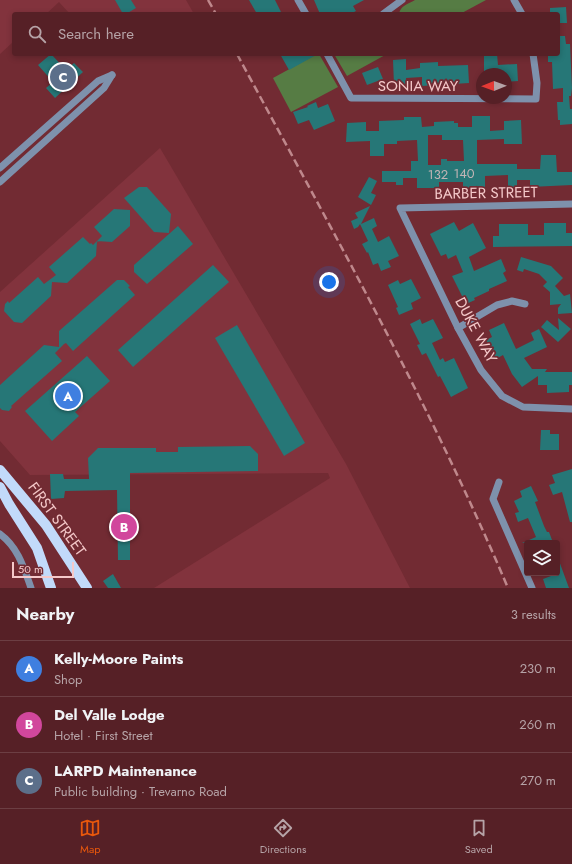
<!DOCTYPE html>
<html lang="en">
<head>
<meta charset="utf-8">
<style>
	:root { --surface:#562026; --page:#5c282e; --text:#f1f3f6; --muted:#b6a3a7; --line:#6c3e43; --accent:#ea580c }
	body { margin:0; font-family:Jost,sans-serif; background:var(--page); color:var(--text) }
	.controls { position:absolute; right:12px; bottom:12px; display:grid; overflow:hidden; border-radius:4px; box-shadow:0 2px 6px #0003 }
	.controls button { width:36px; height:36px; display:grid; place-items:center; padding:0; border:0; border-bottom:1px solid var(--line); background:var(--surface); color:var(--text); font:20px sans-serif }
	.compass { position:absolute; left:476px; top:68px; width:36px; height:36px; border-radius:50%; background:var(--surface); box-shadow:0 2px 6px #0003; rotate:269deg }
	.scale { position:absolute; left:12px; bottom:10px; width:62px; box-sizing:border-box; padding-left:4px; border:2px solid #f5c9ca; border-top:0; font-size:11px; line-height:14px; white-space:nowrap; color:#f5c9ca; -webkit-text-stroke:3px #722b33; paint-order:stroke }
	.you { position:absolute; left:329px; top:282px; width:14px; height:14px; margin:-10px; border:3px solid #fff; border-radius:50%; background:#1a73e8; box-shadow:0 0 0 6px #1a73e833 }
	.badge { display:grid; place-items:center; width:26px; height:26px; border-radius:50%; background:var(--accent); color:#fff; font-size:13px; font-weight:700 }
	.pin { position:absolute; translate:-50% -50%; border:2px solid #fff; box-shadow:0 1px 4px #0006 }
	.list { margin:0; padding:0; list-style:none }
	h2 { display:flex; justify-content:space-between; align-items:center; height:52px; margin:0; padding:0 16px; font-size:17px }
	h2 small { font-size:13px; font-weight:400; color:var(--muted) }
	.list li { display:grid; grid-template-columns:26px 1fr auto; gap:12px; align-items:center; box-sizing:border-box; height:56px; padding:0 16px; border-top:1px solid var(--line) }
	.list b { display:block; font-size:15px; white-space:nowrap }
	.list p { margin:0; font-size:13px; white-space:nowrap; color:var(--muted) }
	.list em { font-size:13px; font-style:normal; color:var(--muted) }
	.icon { flex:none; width:22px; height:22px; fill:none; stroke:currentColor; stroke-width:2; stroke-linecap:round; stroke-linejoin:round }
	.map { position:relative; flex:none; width:572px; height:588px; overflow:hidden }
	.search { position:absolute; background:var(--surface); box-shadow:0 2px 6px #0003; left:12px; right:12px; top:12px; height:44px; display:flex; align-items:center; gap:10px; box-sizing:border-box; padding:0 14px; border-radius:4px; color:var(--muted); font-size:15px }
	.sheet { height:220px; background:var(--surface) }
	nav { display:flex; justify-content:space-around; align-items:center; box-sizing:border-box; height:56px; border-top:1px solid var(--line); background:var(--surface); font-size:11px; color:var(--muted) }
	nav a { display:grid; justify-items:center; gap:2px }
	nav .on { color:var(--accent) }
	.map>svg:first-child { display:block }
	.built { fill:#82333d }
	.green { fill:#567c44 }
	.building { fill:#267777; fill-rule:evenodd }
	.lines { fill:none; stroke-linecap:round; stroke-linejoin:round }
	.minor { stroke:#7e91ac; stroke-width:7 }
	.major { stroke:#c2dafa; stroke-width:10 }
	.rail { stroke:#bf888c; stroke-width:2.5; stroke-dasharray:8 4; stroke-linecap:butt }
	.labels { text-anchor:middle; stroke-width:3.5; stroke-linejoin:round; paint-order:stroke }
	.number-label { font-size:13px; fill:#c1b4b5 }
	.street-label { font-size:15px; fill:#f5c9ca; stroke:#722b33 }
</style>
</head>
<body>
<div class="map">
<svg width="572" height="588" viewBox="0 0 572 588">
	<rect width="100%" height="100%" fill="#722b33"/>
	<g class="built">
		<polygon points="0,0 186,0 194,14 70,14 59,2 46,14 14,14 14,41 0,54"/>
		<polygon points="160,148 346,464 410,588 154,588 330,478 328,473 30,475 0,441 0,292"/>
	</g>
	<g class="green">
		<path d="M415,0H486L460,14H399C400,6 408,4 415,0Z"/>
		<polygon points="317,54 319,54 338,87 291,112 273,78"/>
		<polygon points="334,54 387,54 347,76"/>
	</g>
	<g class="building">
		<polygon points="115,0 131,0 136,8 126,14 123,14"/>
		<polygon points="249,0 275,0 282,14 257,14"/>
		<polygon points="314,0 364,0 353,6 356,11 350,14 320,14"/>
		<polygon points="566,7 567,23 558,23 558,14 550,14 550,8"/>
		<polygon points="558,36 565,36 566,44 570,44 572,88 571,96 569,96 570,109 572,109 572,124 560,125 560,120 558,120 557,102 563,102 563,88 553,89 552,62 548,62 548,54 558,54"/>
		<polygon points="51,54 66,70 74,63 83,72 55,98 46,88 53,82 38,65"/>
		<polygon points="280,54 318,54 289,70"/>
		<polygon points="484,54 497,54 498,65 517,64 518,81 506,82 506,74 484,74"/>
		<polygon points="406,59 406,70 420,68 420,63 438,62 438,66 468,65 469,83 422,86 422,77 406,78 407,85 394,85 393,60"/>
		<polygon points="378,67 383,79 367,85 362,73"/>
		<polygon points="316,102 318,108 328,104 335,121 314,130 309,120 298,124 293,112 308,107 307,106"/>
		<path d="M472,116H490V131L504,130V121L521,120L522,144H504V139L477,140V164H517V169H540L541,155H556L557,172H572V185L530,187V180H517V187H508V175L485,176V188H463V182H439V188H417V178H403V185H396V182H382V171H411V161H418L417,140L397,141V144H384V156H370V141L346,142L347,123L366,122V131H379V121L404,120V117H421L422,127L434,126V122L454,121V123H458V127H472ZM428,135H442V140H463L464,161H447V159H441V165H428Z"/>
		<polygon points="369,177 377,181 371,193 376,195 371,205 358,197"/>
		<polygon points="139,187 147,187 171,214 169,233 154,232 124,198"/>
		<polygon points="370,206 361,224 374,218 377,226 372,229 378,242 389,236 399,256 388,261 391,267 381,271 378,263 373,265 368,252 367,253 362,244 368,241 360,224 358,227 354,229 351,221 358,218 355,213"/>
		<polygon points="114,209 130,210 130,226 112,242 97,241 96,256 67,283 52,282 51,296 22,323 14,322 4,311 5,304 8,301 9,303 38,277 44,284 56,275 49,267 83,237 90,244 91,243 93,245 102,236 94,227"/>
		<polygon points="454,222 459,231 473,223 486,248 469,257 474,271 501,259 506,271 503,273 507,281 489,289 489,291 474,298 475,300 466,304 452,276 463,272 456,255 448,259 446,254 441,256 430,234"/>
		<polygon points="544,223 566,223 566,233 572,233 572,246 493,247 493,236 499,236 499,224 528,224 528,235 544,235"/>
		<polygon points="178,226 193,244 147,284 134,272 134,265"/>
		<polygon points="521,257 551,266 563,278 555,286 564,296 570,294 572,313 558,314 558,308 561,304 550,305 550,292 543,286 547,282 539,274 524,269 523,272 517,270"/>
		<polygon points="213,265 229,282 133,367 118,350"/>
		<polygon points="411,279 421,298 411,303 413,309 399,315 396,308 398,307 388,285 398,280 400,284"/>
		<polygon points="117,280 124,280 130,286 128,287 135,295 73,351 66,343 64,344 55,353 62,361 11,406 12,407 9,411 2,410 0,408 0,385 44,345 59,347 59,331"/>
		<polygon points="558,318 571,329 558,342 541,327 547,320 559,330"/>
		<polygon points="420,319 422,324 433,319 443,338 432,343 440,360 443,358 445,362 454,358 468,388 451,397 440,376 438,377 426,353 422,355 417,345 420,344 410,324"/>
		<polygon points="504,323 516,349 534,340 531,333 539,329 547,347 524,358 532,369 547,369 545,372 572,372 572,385 569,385 569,392 547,393 547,385 538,385 538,376 522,387 512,374 503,355 496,359 486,340 492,337 489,330"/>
		<polygon points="237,325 305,443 284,456 215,338"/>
		<polygon points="87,356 110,381 75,412 79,416 52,441 25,411"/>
		<polygon points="541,430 550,430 550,434 559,434 559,450 540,450"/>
		<polygon points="250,446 258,454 258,471 130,473 130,560 118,560 117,490 65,491 64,498 51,499 50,474 63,474 64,479 89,479 88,458 98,448 156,448 156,452 178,452 178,447"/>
		<polygon points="572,469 572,522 570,522 562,492 553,495 549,485 555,483 552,475"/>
		<polygon points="531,486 538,501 535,502 544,526 547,532 549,532 552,540 546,543 522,543 536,537 528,518 518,522 515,513 519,512 514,501 522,497 520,491"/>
		<polygon points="557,558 558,558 569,588 546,588 543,579 551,576 550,573 557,573"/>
		<polygon points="113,574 121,588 108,588 103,581"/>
	</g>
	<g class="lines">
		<g class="minor">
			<polyline points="298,0 306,14"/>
			<polyline points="514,0 522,14"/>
			<polyline points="383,14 402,0"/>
			<polyline points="327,54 351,98 536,99 537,83 533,54"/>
			<polyline points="0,168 98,81 112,75"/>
			<polyline points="0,182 104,88 112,75"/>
			<polyline points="572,204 400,208 458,328 481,370 502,396 523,407 572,409"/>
			<polyline points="458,328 497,305 512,301 525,304"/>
			<polyline points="499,482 493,499 532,588"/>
			<path d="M0,534C18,547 24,568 31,588"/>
		</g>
		<g class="major">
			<polyline points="0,470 46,525 87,588"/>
			<polyline points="0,487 9,504 37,548 51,588"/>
		</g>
		<g class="rail">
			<polyline points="208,0 216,14"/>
			<path d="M237,54C332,230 430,404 508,588"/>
		</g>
	</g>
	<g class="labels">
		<g class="number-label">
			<text x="464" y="178">140</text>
			<text x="438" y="179">132</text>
		</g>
		<g class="street-label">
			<text x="418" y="91">SONIA WAY</text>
			<text transform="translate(486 193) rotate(-1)" y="5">BARBER STREET</text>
			<text transform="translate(476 330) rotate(62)" y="5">DUKE WAY</text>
			<text transform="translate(57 519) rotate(54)" y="5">FIRST STREET</text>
		</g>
	</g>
</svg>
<div class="controls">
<button><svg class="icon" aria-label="layers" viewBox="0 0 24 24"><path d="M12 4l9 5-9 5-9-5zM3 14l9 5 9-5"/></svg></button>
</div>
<svg class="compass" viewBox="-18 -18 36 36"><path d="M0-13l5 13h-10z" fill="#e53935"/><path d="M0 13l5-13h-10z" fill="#b6a3a7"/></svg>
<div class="scale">50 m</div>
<div class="you"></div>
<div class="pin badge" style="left:68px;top:396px;background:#3f7fe0">A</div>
<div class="pin badge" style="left:124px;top:527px;background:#d1479c">B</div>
<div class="pin badge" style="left:63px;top:77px;background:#5c6f8a">C</div>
<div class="search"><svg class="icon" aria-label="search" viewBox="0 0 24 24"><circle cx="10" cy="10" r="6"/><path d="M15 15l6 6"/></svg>Search here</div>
</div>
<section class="sheet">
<h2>Nearby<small>3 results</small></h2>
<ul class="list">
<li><span class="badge" style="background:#3f7fe0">A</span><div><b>Kelly-Moore Paints</b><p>Shop</p></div><em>230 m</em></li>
<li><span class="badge" style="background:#d1479c">B</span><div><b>Del Valle Lodge</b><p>Hotel · First Street</p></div><em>260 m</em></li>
<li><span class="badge" style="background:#5c6f8a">C</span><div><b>LARPD Maintenance</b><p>Public building · Trevarno Road</p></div><em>270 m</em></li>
</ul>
</section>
<nav>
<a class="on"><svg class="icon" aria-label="map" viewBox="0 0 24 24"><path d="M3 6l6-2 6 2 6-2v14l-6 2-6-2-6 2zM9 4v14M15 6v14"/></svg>Map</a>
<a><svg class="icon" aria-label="directions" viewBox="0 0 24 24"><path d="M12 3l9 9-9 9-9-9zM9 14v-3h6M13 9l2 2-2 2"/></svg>Directions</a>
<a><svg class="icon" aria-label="saved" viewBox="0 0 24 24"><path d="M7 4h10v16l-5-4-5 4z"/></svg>Saved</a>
</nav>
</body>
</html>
